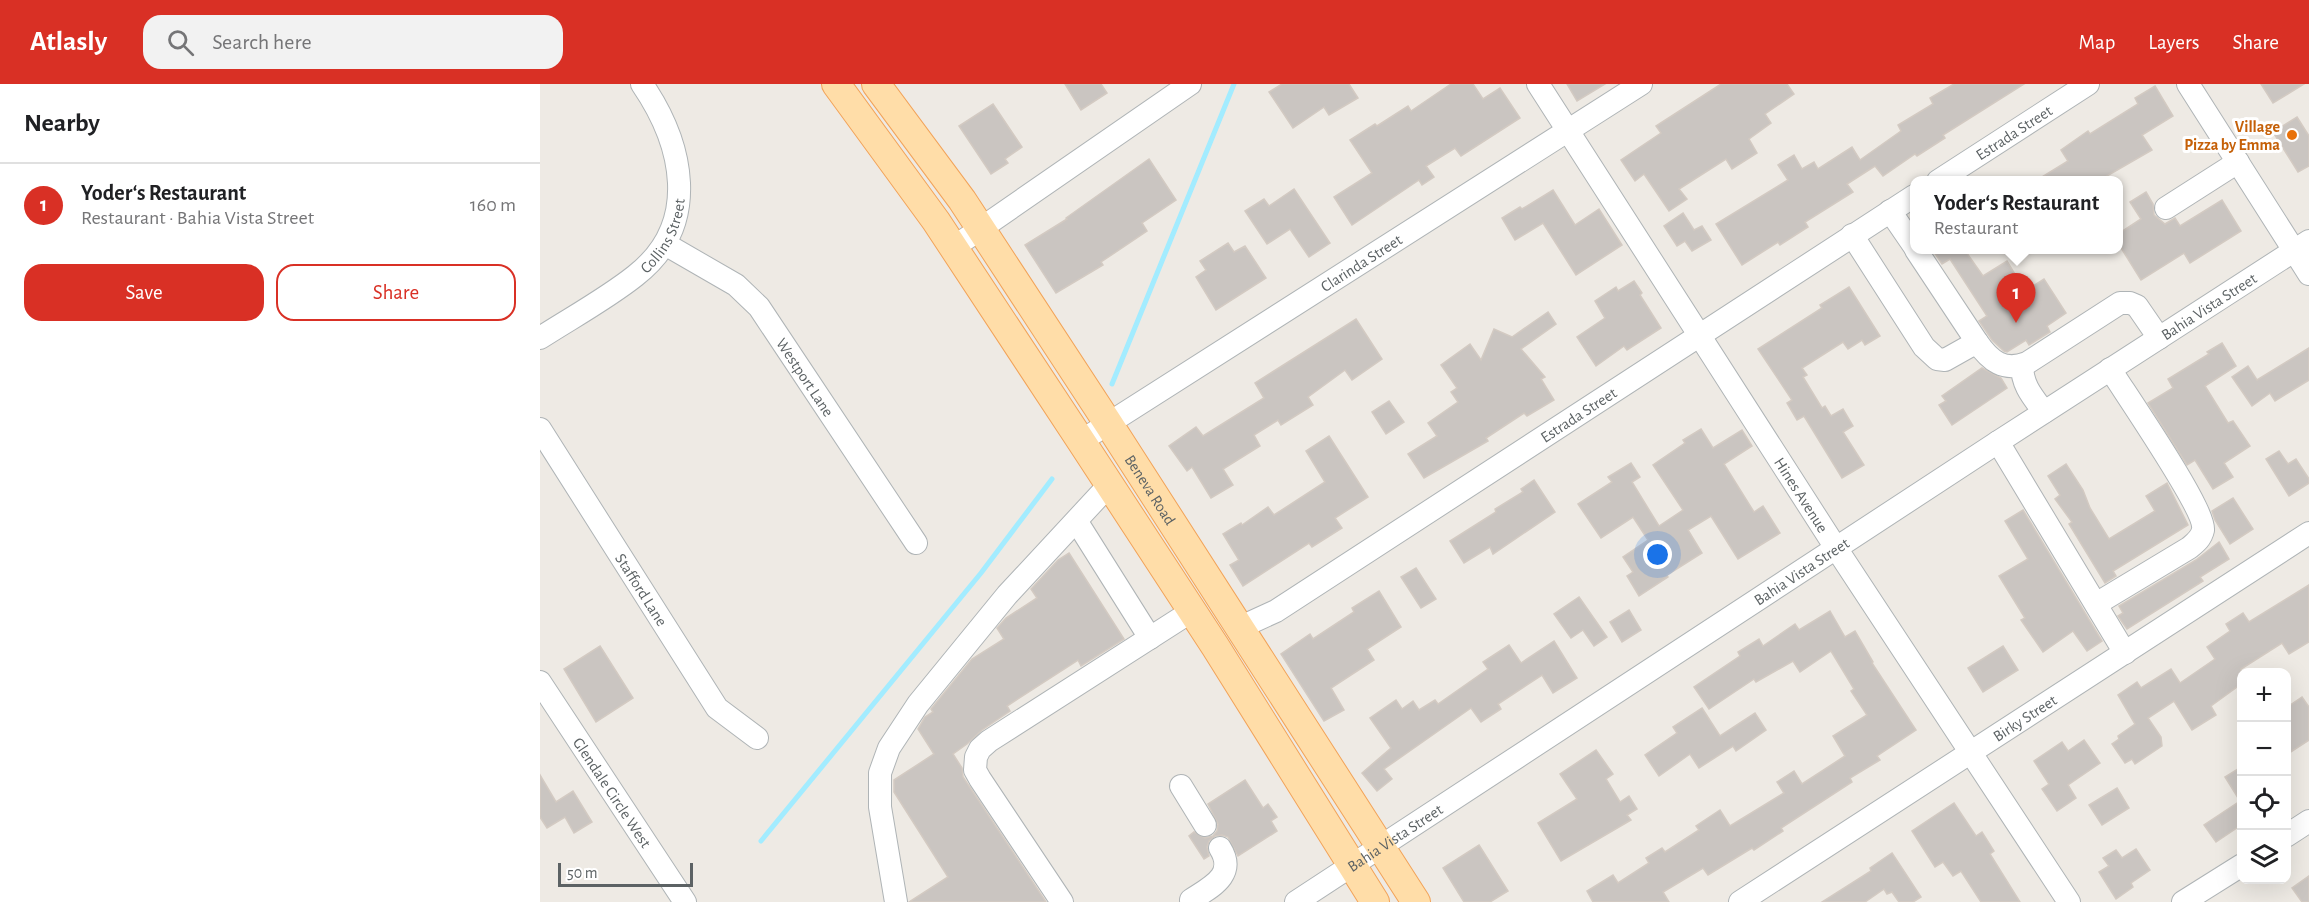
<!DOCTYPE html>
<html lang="en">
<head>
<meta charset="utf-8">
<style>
	:root { --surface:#fff; --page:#f2f2f2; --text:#202124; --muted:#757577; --line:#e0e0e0; --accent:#d93025 }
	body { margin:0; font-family:"Alegreya Sans",sans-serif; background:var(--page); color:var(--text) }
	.controls { position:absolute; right:18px; bottom:18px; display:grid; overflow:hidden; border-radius:12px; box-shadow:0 6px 24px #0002 }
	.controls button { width:54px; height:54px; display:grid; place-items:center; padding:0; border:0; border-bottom:2px solid var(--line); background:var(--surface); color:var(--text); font:30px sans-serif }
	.scale { position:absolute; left:18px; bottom:15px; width:135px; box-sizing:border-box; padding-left:6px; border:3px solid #5c6264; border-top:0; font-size:16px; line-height:21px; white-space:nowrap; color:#5c6264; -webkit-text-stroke:4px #fff; paint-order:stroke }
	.you { position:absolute; left:1118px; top:471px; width:21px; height:21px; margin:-15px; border:4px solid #fff; border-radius:50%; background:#1a73e8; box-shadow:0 0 0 9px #1a73e833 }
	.badge { display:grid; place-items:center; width:39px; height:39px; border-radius:50%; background:var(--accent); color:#fff; font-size:20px; font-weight:700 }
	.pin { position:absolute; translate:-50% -50px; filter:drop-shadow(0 2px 3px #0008) }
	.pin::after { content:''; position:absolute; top:32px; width:21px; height:18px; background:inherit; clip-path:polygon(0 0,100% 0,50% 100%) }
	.popup { position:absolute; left:1370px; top:92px; width:213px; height:78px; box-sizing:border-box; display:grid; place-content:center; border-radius:12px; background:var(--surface); filter:drop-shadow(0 2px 4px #0005); font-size:20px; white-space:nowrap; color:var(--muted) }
	.popup b { font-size:22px; color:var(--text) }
	.popup::after { content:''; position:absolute; left:50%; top:100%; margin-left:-12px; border:12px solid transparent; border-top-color:var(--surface) }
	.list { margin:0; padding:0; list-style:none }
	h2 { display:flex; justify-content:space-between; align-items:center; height:78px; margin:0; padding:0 24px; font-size:26px }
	h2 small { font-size:20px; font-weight:400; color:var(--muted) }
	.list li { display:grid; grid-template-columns:39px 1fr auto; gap:18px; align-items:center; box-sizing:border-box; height:84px; padding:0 24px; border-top:2px solid var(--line) }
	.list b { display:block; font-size:22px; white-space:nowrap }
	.list p { margin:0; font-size:20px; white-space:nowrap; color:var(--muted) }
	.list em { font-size:20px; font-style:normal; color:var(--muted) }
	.actions { display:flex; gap:12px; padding:18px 24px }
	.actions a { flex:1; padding:14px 0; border:2px solid var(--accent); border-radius:18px; text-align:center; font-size:21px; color:var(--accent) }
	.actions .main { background:var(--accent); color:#fff }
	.icon { flex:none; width:33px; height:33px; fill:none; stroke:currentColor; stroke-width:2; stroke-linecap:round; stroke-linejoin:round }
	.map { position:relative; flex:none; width:1769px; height:818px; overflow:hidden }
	header { display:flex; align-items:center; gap:36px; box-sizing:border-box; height:84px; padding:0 30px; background:var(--accent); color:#fff }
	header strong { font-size:28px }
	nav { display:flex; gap:33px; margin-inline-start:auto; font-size:21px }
	.search { width:420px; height:54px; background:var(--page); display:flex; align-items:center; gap:15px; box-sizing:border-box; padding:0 21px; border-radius:18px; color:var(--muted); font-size:22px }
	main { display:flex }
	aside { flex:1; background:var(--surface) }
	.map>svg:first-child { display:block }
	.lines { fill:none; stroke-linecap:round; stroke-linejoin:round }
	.stream { stroke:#a3ecff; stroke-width:5 }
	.building { fill:#cac5c1; stroke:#d3cac2; stroke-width:1.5 }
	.minor-casing { stroke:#afb4b6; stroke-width:24 }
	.major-casing { stroke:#f2a359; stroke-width:30 }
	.minor { stroke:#fff; stroke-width:22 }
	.major { stroke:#ffdda8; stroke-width:28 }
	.food-dot { fill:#e8710a; stroke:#fff; stroke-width:2 }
	.labels { text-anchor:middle; stroke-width:6; stroke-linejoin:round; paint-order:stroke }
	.food-label { font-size:16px; font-weight:bold; fill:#c56008; stroke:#fff; text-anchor:end }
	.street-label { font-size:16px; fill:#5c6264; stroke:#fff }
</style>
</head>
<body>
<header>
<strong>Atlasly</strong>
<div class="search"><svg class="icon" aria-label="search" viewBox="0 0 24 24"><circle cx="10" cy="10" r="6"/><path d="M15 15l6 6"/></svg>Search here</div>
<nav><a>Map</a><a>Layers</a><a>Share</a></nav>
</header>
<main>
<aside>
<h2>Nearby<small></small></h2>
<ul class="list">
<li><span class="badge">1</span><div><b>Yoder‘s Restaurant</b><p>Restaurant · Bahia Vista Street</p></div><em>160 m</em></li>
</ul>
<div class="actions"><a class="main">Save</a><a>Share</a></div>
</aside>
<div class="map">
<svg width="1769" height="818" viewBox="0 0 1769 818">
	<rect width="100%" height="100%" fill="#eeeae4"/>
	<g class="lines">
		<g class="stream">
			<polyline points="572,300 694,0"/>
			<polyline points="221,757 441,489 512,395"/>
		</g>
	</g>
	<g class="building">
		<polygon points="525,0 561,0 567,9 541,26"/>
		<polygon points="742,0 809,0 818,14 789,31 784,23 753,44 729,8"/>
		<polygon points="911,0 933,0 943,15 960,4 980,34 921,72 915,64 886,82 894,93 882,101 879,96 812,141 794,113 832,89 810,56 835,40 837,42 868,22 871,27"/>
		<polygon points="1027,0 1065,0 1037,17"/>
		<polygon points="1181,0 1247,0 1254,10 1225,30 1231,39 1209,55 1217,69 1192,85 1186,75 1139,105 1147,115 1129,127 1104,90 1095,97 1081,76 1121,49 1116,42"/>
		<polygon points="1414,0 1484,0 1403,51 1405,54 1377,72 1375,70 1343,92 1335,82 1307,100 1313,108 1265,138 1268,143 1240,161 1238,158 1202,181 1176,140 1248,96 1238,81 1254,71 1262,85 1274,78 1278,85 1312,63 1320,76 1361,47 1358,41 1393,20 1390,14"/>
		<polygon points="1721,0 1764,0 1733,19"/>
		<polygon points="1615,2 1633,32 1602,51 1612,66 1560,96 1497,96 1528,77 1521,66 1548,47 1550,50 1598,20 1595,14"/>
		<polygon points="453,20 482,63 465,75 468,79 451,90 419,42"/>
		<polygon points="1757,33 1769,52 1769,82 1758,88 1733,48"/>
		<polygon points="609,75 636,116 602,139 607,147 561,178 563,181 516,209 485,161 527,135 526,134"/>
		<polygon points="754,105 790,159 769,173 750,145 727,160 705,127 724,115 729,122"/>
		<polygon points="1013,106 1035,141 1059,125 1082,161 1036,191 1003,139 975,156 962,134 980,123 982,125"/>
		<polygon points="1606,108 1613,120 1614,131 1625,140 1635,134 1640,142 1682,116 1701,147 1650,179 1644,169 1601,196 1578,159 1578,150 1601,135 1590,118"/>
		<polygon points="1143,129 1154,146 1162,142 1171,156 1152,167 1145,157 1137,162 1124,142"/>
		<polygon points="688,159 694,168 705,162 726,194 676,226 656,193 666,186 660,177"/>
		<polygon points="1392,165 1424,165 1443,192 1467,177 1485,207 1504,195 1526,229 1507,242 1510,248 1489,261 1486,256 1467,268 1464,267 1452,256 1439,237 1447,232 1410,175 1402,180"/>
		<polygon points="1094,197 1102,209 1100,211 1121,244 1087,266 1084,262 1056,282 1037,253 1065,234 1055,217 1076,203 1078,207"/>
		<polygon points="1309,203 1340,252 1325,261 1322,256 1308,265 1303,258 1262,284 1267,291 1263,293 1282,324 1285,322 1291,332 1303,325 1313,342 1303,348 1324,381 1302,394 1264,332 1257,336 1247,319 1252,316 1218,265 1282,224 1280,221"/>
		<polygon points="1008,228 1016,240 981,265 1005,293 1001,295 1014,316 987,332 984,329 946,354 948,357 884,394 868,370 897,352 888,339 918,318 911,308 917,304 901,281 930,260 941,276 954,245 972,253"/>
		<polygon points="816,235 842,275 812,296 805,286 768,313 773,321 741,341 738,336 714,351 720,362 683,385 693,401 671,414 652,383 647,387 629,362 656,343 663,352 724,314 715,299"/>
		<polygon points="1682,259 1696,282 1665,302 1688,339 1693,337 1710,362 1684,379 1693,393 1673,405 1655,376 1647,381 1608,319 1633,304 1628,295 1669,270 1667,268"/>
		<polygon points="1769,264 1769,296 1735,317 1730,309 1712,322 1692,293 1708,282 1717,296"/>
		<polygon points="1442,284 1461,294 1467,304 1412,341 1399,321 1406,317 1402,312"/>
		<polygon points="849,317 864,338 846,350 832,328"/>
		<polygon points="1161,345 1173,364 1202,346 1212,362 1184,380 1214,428 1223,422 1240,449 1198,475 1171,432 1148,446 1162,469 1127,491 1128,493 1099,512 1087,492 1093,488 1083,473 1108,456 1093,433 1061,454 1038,420 1072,398 1068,393 1091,379 1100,393 1092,398 1119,442 1143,426 1113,381 1145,359 1143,356"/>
		<polygon points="789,352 828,413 795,434 802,444 772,463 769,459 703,502 690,481 699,476 683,450 701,439 702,441 728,423 734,431 785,398 766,367"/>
		<polygon points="1739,367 1748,380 1756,375 1769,395 1769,399 1749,412 1726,375"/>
		<polygon points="1526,380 1543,406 1550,424 1569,455 1615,427 1606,412 1627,399 1648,441 1573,487 1576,492 1565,499 1529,440 1532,438 1515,415 1520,411 1508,392"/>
		<polygon points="994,396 1015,428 953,470 950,463 924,479 910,457 956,428 955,425 983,408 981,405"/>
		<polygon points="1693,414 1713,445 1690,460 1675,436 1672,427"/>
		<polygon points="1483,426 1562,557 1547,567 1533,547 1503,568 1481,536 1485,534 1459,492 1488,475 1465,437"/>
		<polygon points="1679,458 1689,475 1660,493 1663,497 1587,545 1578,532 1583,529 1579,522 1656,476"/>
		<polygon points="529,469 584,555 541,582 538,576 467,622 470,627 442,646 427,660 413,670 422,684 423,693 429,702 506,818 369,818 408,793 354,708 354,696 394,670 378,645 385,633 393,628 391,625 432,575 464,555 457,544 466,534 497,514 491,505 518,476"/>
		<polygon points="876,484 896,515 881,524 861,493"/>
		<polygon points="1769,501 1769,558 1749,570 1742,559 1701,585 1701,600 1671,622 1676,631 1652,646 1634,617 1608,634 1621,653 1622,662 1595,680 1592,675 1585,679 1572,660 1579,655 1578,652 1595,640 1578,611 1597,598 1601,604 1631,585 1640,599 1675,575 1667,563 1690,547 1686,540 1703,529 1709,538"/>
		<polygon points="839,507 861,543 827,565 834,576 791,604 804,626 784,637 741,570 770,550 773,555 814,528 812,524"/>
		<polygon points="1039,513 1067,553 1054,562 1043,546 1031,554 1014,530"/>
		<polygon points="1089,526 1101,546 1082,558 1070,538"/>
		<polygon points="1290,527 1305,553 1315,547 1333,578 1332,579 1376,646 1337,672 1340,676 1310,694 1312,698 1241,744 1243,747 1214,766 1212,764 1168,791 1163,784 1123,808 1129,818 1053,818 1047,807 1073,791 1078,799 1109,779 1106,774 1122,764 1125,768 1159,746 1156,742 1180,726 1190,742 1244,709 1237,698 1254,687 1262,700 1305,672 1293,652 1327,631 1311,607 1314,605 1291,567 1260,588 1253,577 1216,598 1214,595 1169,625 1154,603 1200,572 1198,568 1219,555 1223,562 1255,540 1259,546"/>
		<polygon points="1014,557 1037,594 1013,609 1002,591 958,620 961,625 941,638 931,624 844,685 852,695 837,707 822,689 851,664 830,634 856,616 862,625 873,617 879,626 895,616 898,620 948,585 943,578 969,561 981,579"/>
		<polygon points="60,562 93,614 56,638 24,585"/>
		<polygon points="1463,562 1478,586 1443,608 1428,584"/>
		<polygon points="1762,613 1769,623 1769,656 1746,671 1746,624"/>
		<polygon points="1162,624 1180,652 1215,629 1226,646 1196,667 1193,662 1159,684 1150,670 1119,692 1105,671 1137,649 1133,643"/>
		<polygon points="1544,656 1560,679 1528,701 1536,714 1517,727 1502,705 1509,700 1494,677 1522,658 1528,667"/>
		<polygon points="1056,666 1073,690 1066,695 1080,718 1089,712 1097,725 1087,731 1091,736 1021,777 998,739 1037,715 1020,690"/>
		<polygon points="1701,683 1701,741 1676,758 1664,741 1700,717 1685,693"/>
		<polygon points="0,691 16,718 33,707 52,738 34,749 25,733 7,744 0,733"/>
		<polygon points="705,696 723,724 728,720 737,733 731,737 737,747 698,772 688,753 682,751 675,752 669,757 667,763 669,772 664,775 649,752 654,748 665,754 673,752 677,747 678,740 668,720"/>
		<polygon points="1577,704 1589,724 1562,741 1549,721"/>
		<polygon points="1414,719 1436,752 1442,748 1454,767 1450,770 1480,818 1441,818 1421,787 1413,792 1403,778 1395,783 1372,747"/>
		<polygon points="939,761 968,807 950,818 924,818 903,784"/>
		<polygon points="1596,765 1610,786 1591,799 1593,803 1576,815 1559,788 1569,782 1563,774 1576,766 1582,774"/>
		<polygon points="1352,769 1381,813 1373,818 1359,818 1352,808 1347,810 1344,805 1325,818 1282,818 1331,787 1330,784"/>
		<polygon points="1769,792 1769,818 1762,818 1752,804"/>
	</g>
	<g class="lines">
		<defs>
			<g id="minor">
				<path id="s1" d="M998,0L1296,464L1529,818"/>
				<polyline points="1648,0 1769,190"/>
				<path id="s2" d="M1398,97L1548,0"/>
				<polyline points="1626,124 1698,78"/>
				<polyline points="1350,127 1374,162"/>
				<path d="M1312,151L1384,263L1397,275L1405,276L1437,258C1450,277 1464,288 1487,279L1580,219H1590L1597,222L1619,254"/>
				<path id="s3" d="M125,160L196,201L219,223L376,459"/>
				<polyline points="414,163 650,0"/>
				<polyline points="1376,166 1437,258"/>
				<path id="s4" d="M0,254C31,234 66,215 95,192C162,140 143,60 102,0"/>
				<path d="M1482,281C1482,301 1492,312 1504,328"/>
				<path id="s5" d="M0,345L177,624L217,654"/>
				<path id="s6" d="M541,357L1101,0"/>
				<polyline points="1458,358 1585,569"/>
				<polyline points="537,438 610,554"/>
				<path d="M1556,520L1649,464C1655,459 1661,455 1663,446C1666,426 1585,309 1570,285"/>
				<path id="s7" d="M701,543L736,527L1374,112"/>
				<path id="s8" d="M0,598L145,818"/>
				<polyline points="641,702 665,741"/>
				<polyline points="1746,752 1769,737"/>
				<path d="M651,816C671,803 697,791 680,764"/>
				<polyline points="356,818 340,723 340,689 349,664 378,620 467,511 570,400"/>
				<polyline points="522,818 440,695 435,686 436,673 440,665 449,657 652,527"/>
				<path id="s9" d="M756,818L1458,358L1769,157"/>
				<path id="s10" d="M1200,818L1769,449"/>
				<polyline points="1643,818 1702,781"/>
			</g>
			<g id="major">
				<polyline points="296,0 396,137 541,357 675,562 835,818"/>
				<path id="s11" d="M336,0L422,116L568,339L876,818"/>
			</g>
		</defs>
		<use href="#minor" class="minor-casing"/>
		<use href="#major" class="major-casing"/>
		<use href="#minor" class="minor"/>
		<use href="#major" class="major"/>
	</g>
	<circle class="food-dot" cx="1752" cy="51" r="6"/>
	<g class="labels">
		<g class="food-label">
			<text x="1740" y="48">Village<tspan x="1740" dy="18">Pizza by Emma</tspan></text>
		</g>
		<g class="street-label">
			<text dy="6" stroke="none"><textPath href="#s2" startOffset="90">Estrada Street</textPath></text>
			<text dy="6" stroke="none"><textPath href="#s4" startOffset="164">Collins Street</textPath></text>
			<text dy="6" stroke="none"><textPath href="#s6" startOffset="332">Clarinda Street</textPath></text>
			<text dy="6" stroke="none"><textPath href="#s9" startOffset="1090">Bahia Vista Street</textPath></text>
			<text dy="6" stroke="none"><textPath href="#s3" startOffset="198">Westport Lane</textPath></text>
			<text dy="6" stroke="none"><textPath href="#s7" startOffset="399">Estrada Street</textPath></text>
			<text dy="6" stroke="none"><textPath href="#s11" startOffset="490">Beneva Road</textPath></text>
			<text dy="6" stroke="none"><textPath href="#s1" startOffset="488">Hines Avenue</textPath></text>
			<text dy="6" stroke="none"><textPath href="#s9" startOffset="604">Bahia Vista Street</textPath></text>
			<text dy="6" stroke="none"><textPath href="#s5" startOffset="190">Stafford Lane</textPath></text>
			<text dy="6" stroke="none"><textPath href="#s10" startOffset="339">Birky Street</textPath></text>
			<text dy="6" stroke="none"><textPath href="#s8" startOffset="132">Glendale Circle West</textPath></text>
			<text dy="6" stroke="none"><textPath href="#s9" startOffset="118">Bahia Vista Street</textPath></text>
		</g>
	</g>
</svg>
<div class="controls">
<button>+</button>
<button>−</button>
<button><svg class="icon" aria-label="locate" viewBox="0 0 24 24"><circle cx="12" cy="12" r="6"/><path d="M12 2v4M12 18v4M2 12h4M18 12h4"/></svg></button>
<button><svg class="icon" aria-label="layers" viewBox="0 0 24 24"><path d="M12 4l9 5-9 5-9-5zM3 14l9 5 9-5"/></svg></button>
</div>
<div class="scale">50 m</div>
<div class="you"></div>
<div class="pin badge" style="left:1476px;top:239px">1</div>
<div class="popup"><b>Yoder‘s Restaurant</b>Restaurant</div>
</div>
</main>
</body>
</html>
